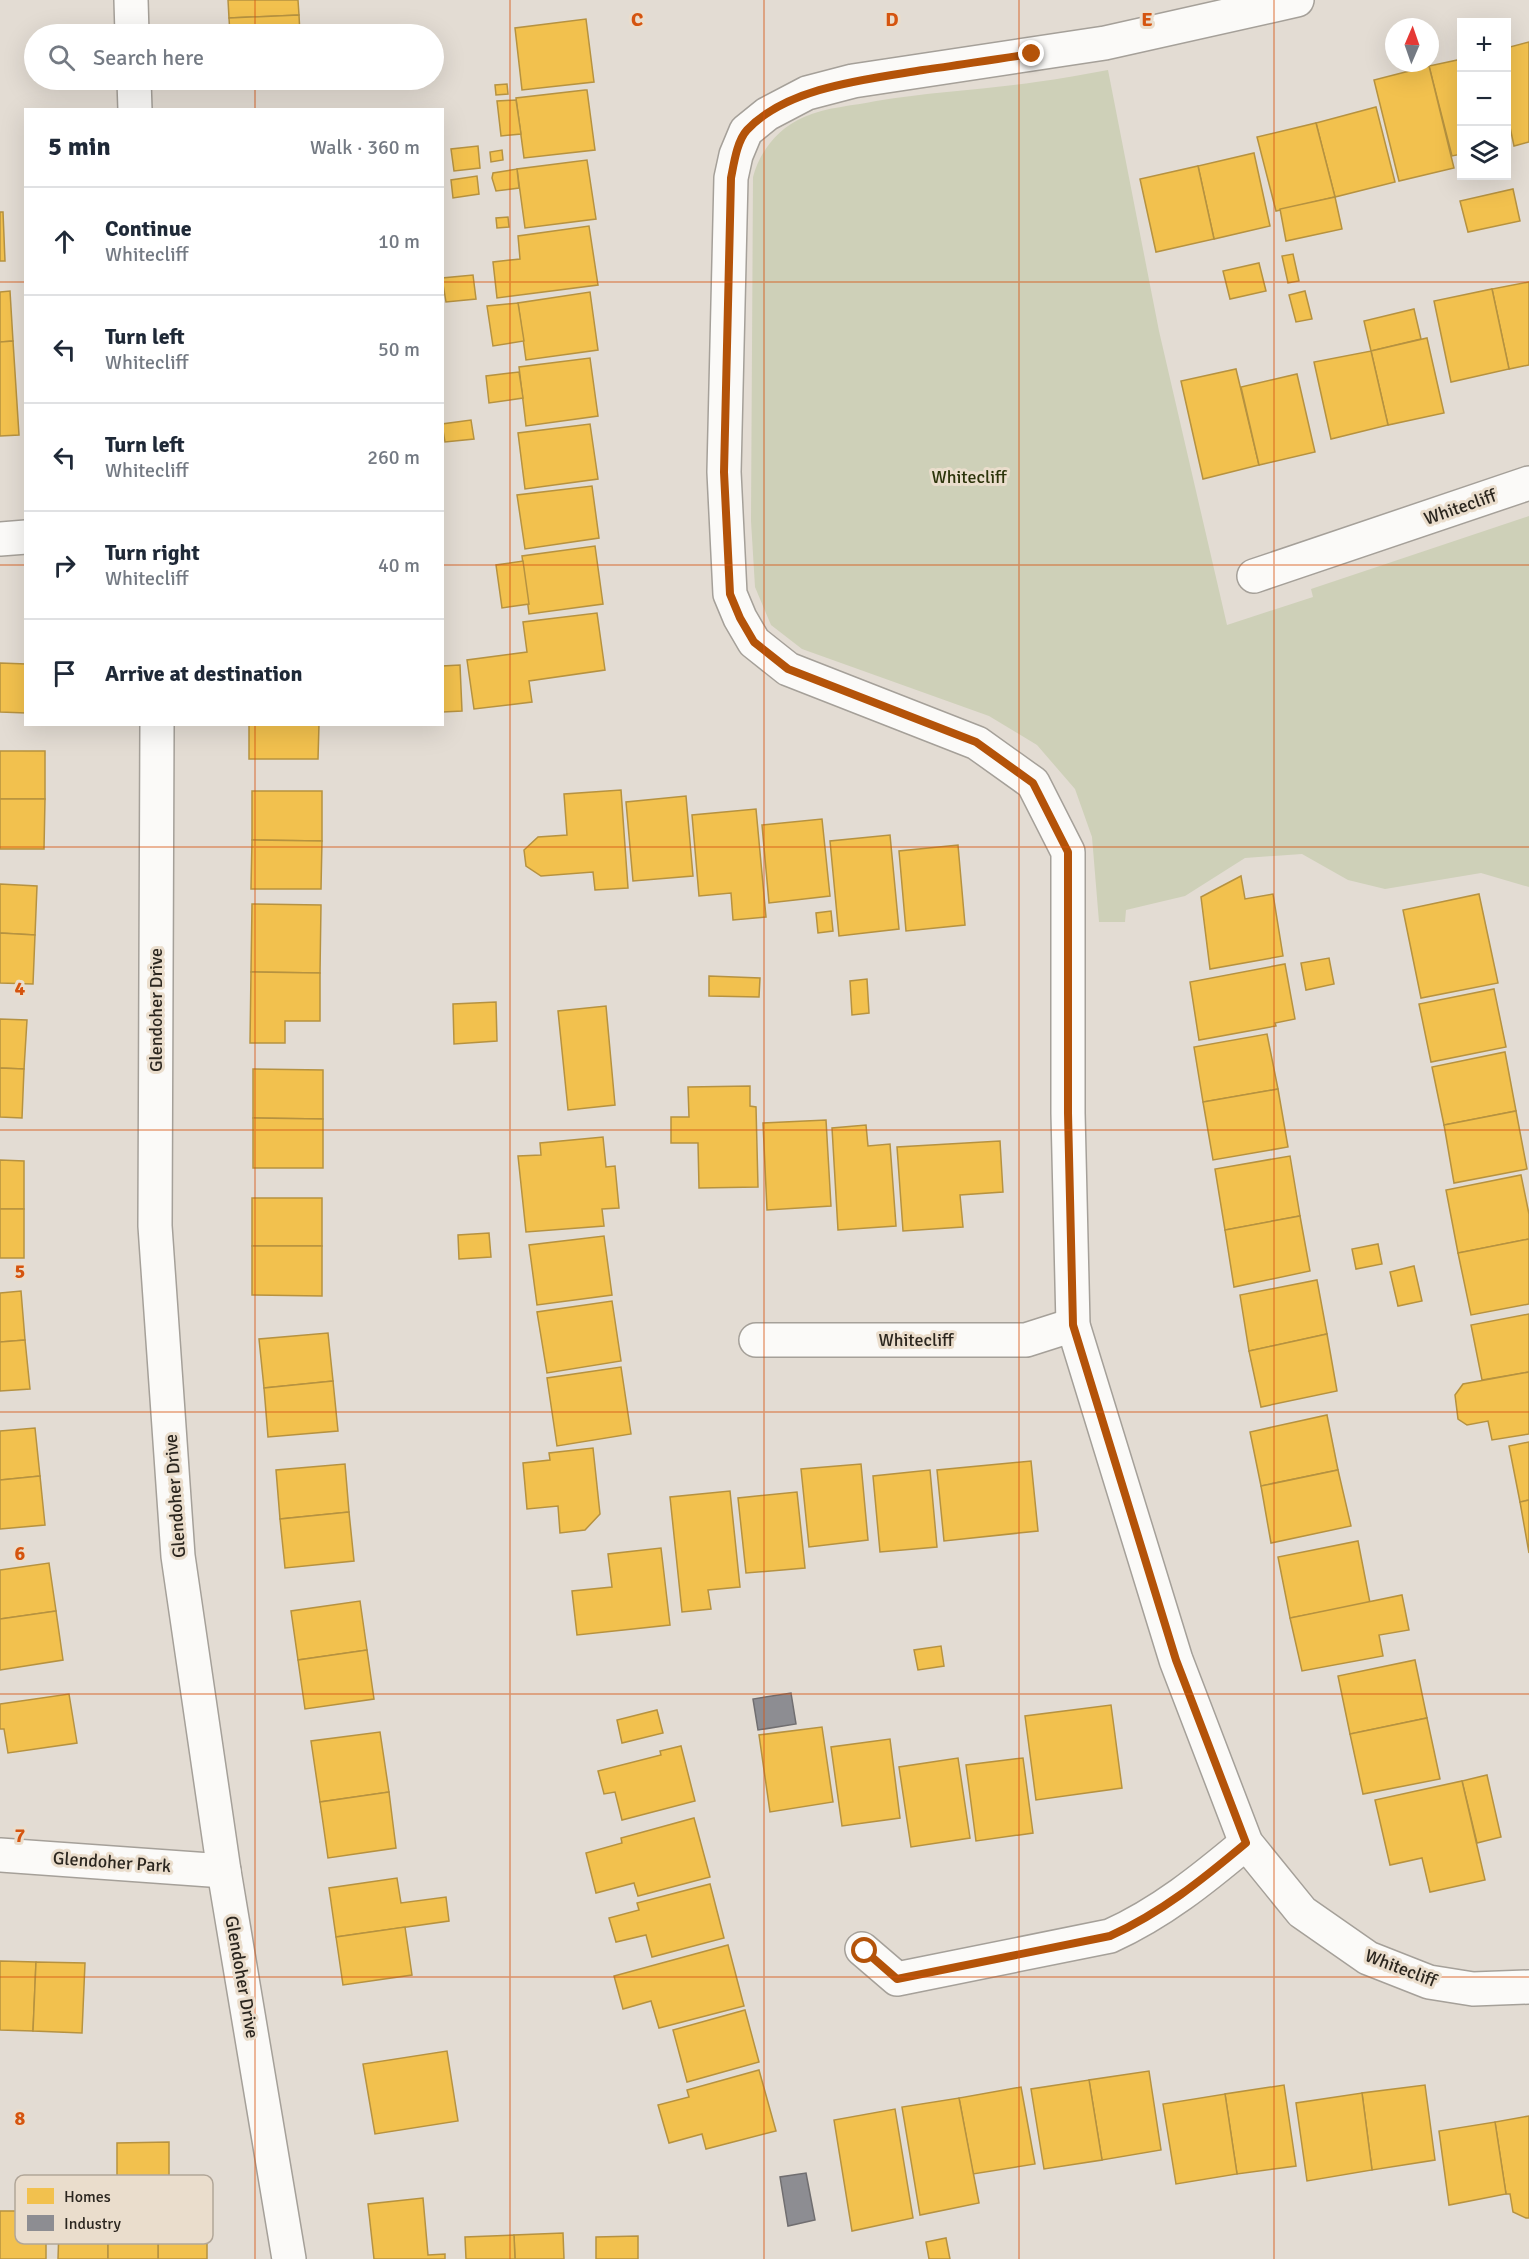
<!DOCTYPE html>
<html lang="en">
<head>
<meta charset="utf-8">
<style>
	:root { --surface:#fff; --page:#f2f2f3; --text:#1f2937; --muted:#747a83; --line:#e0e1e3 }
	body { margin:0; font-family:Signika,sans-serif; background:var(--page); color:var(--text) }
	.controls { position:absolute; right:18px; top:18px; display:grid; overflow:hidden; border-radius:0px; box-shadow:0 6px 24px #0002 }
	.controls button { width:54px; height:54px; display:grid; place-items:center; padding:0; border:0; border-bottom:2px solid var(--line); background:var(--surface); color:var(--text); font:30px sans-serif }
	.compass { position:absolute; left:1385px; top:18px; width:54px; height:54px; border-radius:50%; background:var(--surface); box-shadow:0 6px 24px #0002; rotate:2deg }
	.stop { position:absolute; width:18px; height:18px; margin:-14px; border:4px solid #b45309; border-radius:50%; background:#fff }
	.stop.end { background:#b45309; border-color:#fff; box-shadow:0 2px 6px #0008 }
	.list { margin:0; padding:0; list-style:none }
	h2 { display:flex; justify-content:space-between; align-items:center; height:78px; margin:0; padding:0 24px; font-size:26px }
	h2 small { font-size:20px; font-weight:400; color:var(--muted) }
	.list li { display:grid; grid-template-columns:39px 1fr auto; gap:18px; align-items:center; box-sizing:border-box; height:108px; padding:0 24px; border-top:2px solid var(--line) }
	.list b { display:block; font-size:22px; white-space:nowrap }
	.list p { margin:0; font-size:20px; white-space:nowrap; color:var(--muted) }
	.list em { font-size:20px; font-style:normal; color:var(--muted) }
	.icon { flex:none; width:33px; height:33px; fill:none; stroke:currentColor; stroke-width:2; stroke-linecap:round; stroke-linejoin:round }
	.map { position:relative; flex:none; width:1529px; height:2259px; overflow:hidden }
	.search { position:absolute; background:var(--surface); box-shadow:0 6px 24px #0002; left:24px; top:24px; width:420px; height:66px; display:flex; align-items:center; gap:15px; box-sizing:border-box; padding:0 21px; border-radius:33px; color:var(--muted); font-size:22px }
	.panel { position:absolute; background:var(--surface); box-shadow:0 6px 24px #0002; left:24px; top:108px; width:420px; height:618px; border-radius:0px }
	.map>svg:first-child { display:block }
	.green { fill:#ced0b8 }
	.homes { fill:#f2c14e; stroke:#b69240; stroke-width:1.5 }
	.industry { fill:#8d8d92; stroke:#706e70; stroke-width:1.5 }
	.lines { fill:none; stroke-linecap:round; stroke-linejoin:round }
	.minor-casing { stroke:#a5a099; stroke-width:36 }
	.minor { stroke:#fbfaf8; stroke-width:33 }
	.route { stroke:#b45309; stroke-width:8 }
	.grid { fill:none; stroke:#d5540e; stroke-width:1.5; stroke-opacity:0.55 }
	.labels { text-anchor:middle; stroke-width:6; stroke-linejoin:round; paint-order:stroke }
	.park-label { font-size:18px; fill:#2c340a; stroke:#eaddcc }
	.street-label { font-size:18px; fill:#2b261f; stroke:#eaddcc }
	.key { fill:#eaddcc; stroke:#b1a698; stroke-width:1.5 }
	.key-label { font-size:16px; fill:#2b261f }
	.grid-label { font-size:20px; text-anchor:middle; font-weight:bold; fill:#d5540e; stroke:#eaddcc; stroke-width:6; stroke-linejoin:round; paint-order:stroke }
</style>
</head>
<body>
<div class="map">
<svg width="1529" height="2259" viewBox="0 0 1529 2259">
	<rect width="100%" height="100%" fill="#e3dcd3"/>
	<path class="green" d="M1108,70L1159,331L1227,625L1313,597L1311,589L1529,516V887L1481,873L1385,889L1348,880L1302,854L1245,858L1185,896L1126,910L1125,922H1099L1092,837L1075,789L1037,745L989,716L802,649L771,625L755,587L751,521L753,177C760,151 778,128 804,117C826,107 853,106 876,101C929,92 983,90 1036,82C1060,79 1084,74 1108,70Z"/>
	<g class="homes">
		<polygon points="228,0 298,0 299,15 229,18"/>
		<polygon points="299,15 300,34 230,34 229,18"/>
		<polygon points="586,19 594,82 522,90 515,28"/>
		<polygon points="1529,42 1529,142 1514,146 1510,127 1506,128 1506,48"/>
		<polygon points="1462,59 1462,154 1452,156 1429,66"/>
		<polygon points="1429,66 1454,168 1399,181 1374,80"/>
		<polygon points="507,84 508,94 496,95 495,85"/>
		<polygon points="585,90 587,90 595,150 524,158 516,98"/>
		<polygon points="516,100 521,134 501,136 497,101"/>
		<polygon points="1376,107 1395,182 1335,197 1316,123"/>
		<polygon points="1316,123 1335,197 1276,211 1257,137"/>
		<polygon points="478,146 480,168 454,171 451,149"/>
		<polygon points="502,150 503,160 491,162 490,152"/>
		<polygon points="1254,153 1270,226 1214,239 1198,166"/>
		<polygon points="587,160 596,219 525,228 517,169"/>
		<polygon points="1198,166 1214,239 1156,252 1140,179"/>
		<polygon points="517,169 519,188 496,191 492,178 493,173"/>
		<polygon points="477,176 479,194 453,198 451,180"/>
		<polygon points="1513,189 1520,221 1468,232 1460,201"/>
		<polygon points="1335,197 1342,229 1286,241 1280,209"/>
		<polygon points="0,212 3,212 5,261 0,261"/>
		<polygon points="508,217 509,227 497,228 496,218"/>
		<polygon points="589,226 598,285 497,298 493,262 520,259 518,236"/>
		<polygon points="1293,254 1299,281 1288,283 1282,256"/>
		<polygon points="1259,263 1266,291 1230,299 1223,271"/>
		<polygon points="473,275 476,299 446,302 442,278"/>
		<polygon points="1529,282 1529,365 1509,369 1492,289"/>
		<polygon points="1492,289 1509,369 1451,382 1434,301"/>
		<polygon points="10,291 13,341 0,342 0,292"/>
		<polygon points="1305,291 1312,319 1296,322 1289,295"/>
		<polygon points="590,292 598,350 526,360 518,303"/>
		<polygon points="518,303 524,341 493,346 487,306"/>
		<polygon points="1414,309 1421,339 1371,351 1364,321"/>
		<polygon points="1427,338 1444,413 1388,425 1371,351"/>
		<polygon points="13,341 19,435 0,436 0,342"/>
		<polygon points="1371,351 1388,425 1331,439 1314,362"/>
		<polygon points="590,358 598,416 526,426 519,367"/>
		<polygon points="1236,369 1259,465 1203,479 1181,381"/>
		<polygon points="519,372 523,398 489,403 486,376"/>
		<polygon points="1297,374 1315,452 1259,465 1241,387"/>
		<polygon points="471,420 474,439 445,442 442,424"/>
		<polygon points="590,424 598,479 525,489 518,433"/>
		<polygon points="592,486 599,538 525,549 517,495"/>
		<polygon points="595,546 603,604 529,614 522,556"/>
		<polygon points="523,561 529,604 502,608 496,565"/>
		<polygon points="597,613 605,670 529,681 532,702 474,709 467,660 527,652 523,622"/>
		<polygon points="0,663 26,664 26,713 0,712"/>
		<polygon points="460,665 462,711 443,712 442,666"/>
		<polygon points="249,724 319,724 318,759 249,759"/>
		<rect x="0" y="751" width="45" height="48"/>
		<polygon points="621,790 628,888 595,890 593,872 541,876 526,866 524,850 538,837 567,835 564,794"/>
		<polygon points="252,791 322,791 322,841 252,840"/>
		<polygon points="686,796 693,876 633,881 626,802"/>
		<polygon points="0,799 45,799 44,849 0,849"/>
		<polygon points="756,809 766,917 733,920 731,893 699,896 692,815"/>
		<polygon points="822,819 830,896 769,903 762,825"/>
		<polygon points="890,835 899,929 839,936 830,841"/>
		<polygon points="252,840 322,841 321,889 251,889"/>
		<polygon points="958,845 965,925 906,931 899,851"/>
		<polygon points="1241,876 1245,899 1273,894 1283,956 1210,969 1201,897"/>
		<polygon points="0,884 37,886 35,935 0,933"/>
		<polygon points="1479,894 1498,983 1421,998 1403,910"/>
		<polygon points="252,904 321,905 320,973 251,972"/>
		<polygon points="831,911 833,931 818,933 816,913"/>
		<polygon points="0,933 35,935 33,984 0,983"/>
		<polygon points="1329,958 1334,984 1306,990 1301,963"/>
		<polygon points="1285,964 1295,1019 1275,1023 1276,1026 1199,1040 1190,982"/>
		<polygon points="251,972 320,973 320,1021 285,1021 285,1043 250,1043"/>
		<polygon points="709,976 760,978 759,997 709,996"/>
		<polygon points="867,979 869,1013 852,1015 850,981"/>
		<polygon points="1494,989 1506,1047 1431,1062 1419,1004"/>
		<polygon points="496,1002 497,1041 454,1044 453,1004"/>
		<polygon points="606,1006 615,1105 568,1110 558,1011"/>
		<polygon points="0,1019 27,1020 24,1069 0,1068"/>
		<polygon points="1267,1034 1278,1089 1203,1102 1194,1047"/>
		<polygon points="1505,1052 1516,1111 1444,1125 1432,1067"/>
		<polygon points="0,1068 24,1069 22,1118 0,1117"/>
		<polygon points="253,1069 323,1070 323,1119 253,1118"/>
		<polygon points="750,1086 750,1106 756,1107 758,1187 699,1188 698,1143 671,1143 671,1117 689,1117 688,1087"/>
		<polygon points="1278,1089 1288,1147 1213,1160 1203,1102"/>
		<polygon points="1516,1111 1527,1169 1454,1183 1444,1125"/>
		<polygon points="253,1118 323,1119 323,1168 253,1168"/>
		<polygon points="826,1120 831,1206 767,1210 763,1123"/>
		<polygon points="866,1125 868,1146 890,1144 896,1226 838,1230 832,1128"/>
		<polygon points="603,1137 606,1167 615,1166 619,1208 602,1209 604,1226 526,1232 518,1156 541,1155 540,1143"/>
		<polygon points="1000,1141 1003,1192 960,1195 963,1227 903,1231 897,1147"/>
		<polygon points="1290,1156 1300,1216 1225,1230 1215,1169"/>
		<polygon points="0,1160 24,1161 24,1209 0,1209"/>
		<polygon points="1521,1175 1529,1214 1529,1239 1458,1253 1446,1190"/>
		<rect x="252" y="1198" width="70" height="48"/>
		<rect x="0" y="1209" width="24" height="49"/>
		<polygon points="1300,1216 1310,1271 1234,1287 1225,1230"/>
		<polygon points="489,1233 491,1257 459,1259 458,1235"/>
		<polygon points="604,1236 612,1295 537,1305 529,1245"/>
		<polygon points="1529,1239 1529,1304 1471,1315 1458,1253"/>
		<polygon points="1378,1244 1382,1264 1356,1269 1352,1249"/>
		<polygon points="252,1246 322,1246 322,1296 252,1295"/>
		<polygon points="1414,1266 1422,1301 1398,1306 1390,1272"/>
		<polygon points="1317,1280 1327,1334 1249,1351 1240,1295"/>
		<polygon points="21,1291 25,1340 0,1342 0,1293"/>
		<polygon points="612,1301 621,1361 547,1373 537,1312"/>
		<polygon points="1529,1314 1529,1372 1482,1380 1471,1325"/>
		<polygon points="328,1333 333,1381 264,1388 259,1339"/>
		<polygon points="1327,1334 1337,1391 1261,1407 1249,1351"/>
		<polygon points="25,1340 30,1389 0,1391 0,1342"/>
		<polygon points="621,1367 631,1434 557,1446 547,1378"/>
		<polygon points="1529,1372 1529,1434 1492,1440 1488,1421 1467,1425 1458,1419 1455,1395 1463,1384"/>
		<polygon points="333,1381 338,1431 268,1437 264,1388"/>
		<polygon points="1327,1415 1338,1470 1261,1486 1250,1432"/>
		<polygon points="35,1428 40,1476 0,1480 0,1431"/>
		<polygon points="1529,1442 1529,1500 1520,1502 1509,1446"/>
		<polygon points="593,1448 600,1514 585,1530 560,1533 558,1506 527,1509 523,1463 550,1460 549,1453"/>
		<polygon points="1031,1461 1038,1531 944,1541 937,1470"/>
		<polygon points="345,1464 349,1512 280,1519 276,1470"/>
		<polygon points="861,1464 868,1540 809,1547 801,1469"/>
		<polygon points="930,1470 937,1547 880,1552 873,1476"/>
		<polygon points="1338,1470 1351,1526 1271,1543 1261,1486"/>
		<polygon points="40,1476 45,1525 0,1529 0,1480"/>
		<polygon points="730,1491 740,1587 708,1590 711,1609 682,1612 670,1497"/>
		<polygon points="797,1492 805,1568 746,1573 738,1498"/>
		<polygon points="1529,1500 1529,1553 1520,1502"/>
		<polygon points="349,1512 354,1561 285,1568 280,1519"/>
		<polygon points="1358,1541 1370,1603 1290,1618 1278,1557"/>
		<polygon points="661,1548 670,1625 577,1635 572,1591 612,1587 608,1554"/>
		<polygon points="49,1563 56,1611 0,1619 0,1570"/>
		<polygon points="1402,1595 1409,1630 1379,1635 1383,1656 1302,1671 1290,1618"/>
		<polygon points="360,1601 367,1650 298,1660 291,1611"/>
		<polygon points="56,1611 63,1660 0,1670 0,1619"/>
		<polygon points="941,1646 944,1666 918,1670 914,1650"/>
		<polygon points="367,1650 374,1699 305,1709 298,1660"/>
		<polygon points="1415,1660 1427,1718 1350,1734 1338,1676"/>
		<polygon points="69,1694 77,1743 8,1753 4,1729 0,1729 0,1704"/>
		<polygon points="1111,1705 1122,1788 1036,1800 1025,1716"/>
		<polygon points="657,1710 663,1733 622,1743 617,1720"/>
		<polygon points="1427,1718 1440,1779 1363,1794 1350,1734"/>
		<polygon points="822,1727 833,1802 770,1812 759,1735"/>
		<polygon points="380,1732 389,1792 320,1802 311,1741"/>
		<polygon points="890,1739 900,1818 842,1826 831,1747"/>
		<polygon points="681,1746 695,1801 622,1820 615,1792 604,1794 598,1771 661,1755 660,1751"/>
		<polygon points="958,1758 970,1838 911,1847 899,1767"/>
		<polygon points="1023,1758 1033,1833 976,1841 966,1765"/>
		<polygon points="1487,1775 1501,1837 1477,1843 1462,1781"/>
		<polygon points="1462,1781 1485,1880 1430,1892 1422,1858 1390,1865 1375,1800"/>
		<polygon points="389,1792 396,1848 328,1858 320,1802"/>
		<polygon points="694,1818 710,1877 638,1896 634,1883 596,1893 586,1853 622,1843 621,1838"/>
		<polygon points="397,1878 401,1903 446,1897 449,1921 336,1937 329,1888"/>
		<polygon points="710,1884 724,1938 652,1957 646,1935 616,1942 609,1918 639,1910 637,1903"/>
		<polygon points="405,1927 412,1975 343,1985 336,1937"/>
		<polygon points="728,1945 744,2006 659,2028 651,2001 623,2009 614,1976"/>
		<polygon points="0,1961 36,1962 33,2031 0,2030"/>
		<polygon points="36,1962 85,1963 82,2033 33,2031"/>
		<polygon points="745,2010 759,2062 687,2082 673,2030"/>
		<polygon points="447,2051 458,2121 375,2134 363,2064"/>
		<polygon points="759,2070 776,2131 706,2149 702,2134 669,2143 658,2105 689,2097 687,2090"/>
		<polygon points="1149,2071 1161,2150 1102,2160 1089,2080"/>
		<polygon points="1089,2080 1102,2160 1044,2169 1031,2089"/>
		<polygon points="1284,2085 1296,2166 1237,2174 1225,2094"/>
		<polygon points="1425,2085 1435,2160 1372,2170 1362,2093"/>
		<polygon points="1021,2087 1035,2164 973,2174 959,2098"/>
		<polygon points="1362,2093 1372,2170 1307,2181 1296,2103"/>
		<polygon points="1225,2094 1237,2174 1176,2184 1163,2104"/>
		<polygon points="959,2098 979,2203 920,2215 902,2107"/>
		<polygon points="895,2109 913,2218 852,2231 834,2120"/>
		<polygon points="1529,2116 1529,2218 1526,2218 1513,2212 1510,2194 1506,2194 1495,2122"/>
		<polygon points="1495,2122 1506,2194 1449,2205 1439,2131"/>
		<polygon points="169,2142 169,2200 117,2201 117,2143"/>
		<polygon points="423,2198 428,2255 445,2254 445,2259 374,2259 368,2204"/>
		<rect x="0" y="2211" width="46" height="48"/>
		<polygon points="59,2228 108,2228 108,2259 58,2259"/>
		<polygon points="563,2233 564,2259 515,2259 514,2235"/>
		<polygon points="514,2235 515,2259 466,2259 465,2237"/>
		<polygon points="638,2236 638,2259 596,2259 596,2237"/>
		<rect x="158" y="2237" width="49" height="22"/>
		<polygon points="946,2238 950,2259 929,2259 926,2242"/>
		<polygon points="108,2240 158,2241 158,2259 108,2259"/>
	</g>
	<g class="industry">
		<polygon points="791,1693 796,1724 758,1730 753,1699"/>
		<polygon points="806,2173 815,2220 788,2226 780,2177"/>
	</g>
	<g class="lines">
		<defs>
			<g id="minor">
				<polyline points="131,0 132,34"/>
				<polyline points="1297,0 1105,43 853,81 807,93 767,114 746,131 736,155 731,178 724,472 730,594 740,618 754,642 788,669 977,743 1033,783 1068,852 1068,1113 1073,1325 1176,1660 1246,1843 1302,1912 1368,1958 1429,1982 1473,1989 1529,1987"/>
				<polyline points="134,80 135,110"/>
				<polyline points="0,539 26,537"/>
				<polyline points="1254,576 1529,483"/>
				<polyline points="157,724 155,1226 178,1556 224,1871 289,2259"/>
				<polyline points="756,1340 1026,1340 1073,1325"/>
				<polyline points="0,1855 224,1871"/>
				<path d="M862,1949L897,1979L1110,1936C1161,1913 1203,1879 1246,1843"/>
			</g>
		</defs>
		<use href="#minor" class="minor-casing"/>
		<use href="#minor" class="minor"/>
	</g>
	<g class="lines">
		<path class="route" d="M865,1951L897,1979L1110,1936C1161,1913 1203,1879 1246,1843L1176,1660L1073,1325L1068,1113V852L1033,783L976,742L788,669L754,642L740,618L730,594L724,472L731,178C734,163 737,141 747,130C787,87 868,79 923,70C959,65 995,59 1032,54"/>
	</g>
	<path class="grid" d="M255,0V34M510,0V2259M764,0V2259M1019,0V2259M1274,0V2259M255,80V110M0,282H26M442,282H1529M0,565H26M442,565H1529M255,724V2259M0,847H1529M0,1130H1529M0,1412H1529M0,1694H1529M0,1977H1529"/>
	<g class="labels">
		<g class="park-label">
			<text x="969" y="483">Whitecliff</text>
		</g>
		<g class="street-label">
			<text transform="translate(1460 507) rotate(-19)" y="6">Whitecliff</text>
			<text transform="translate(156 1010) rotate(-90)" y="6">Glendoher Drive</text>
			<text x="916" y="1346">Whitecliff</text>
			<text transform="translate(175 1496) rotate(-94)" y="6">Glendoher Drive</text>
			<text transform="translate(112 1862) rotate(4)" y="6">Glendoher Park</text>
			<text transform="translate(1401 1968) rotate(21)" y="6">Whitecliff</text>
			<text transform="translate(242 1977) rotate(80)" y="6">Glendoher Drive</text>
		</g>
	</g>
	<rect x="15" y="2175" width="198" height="69" rx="9" class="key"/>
	<rect x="27" y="2188" width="27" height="16" fill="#f2c14e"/>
	<rect x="27" y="2215" width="27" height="16" fill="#8d8d92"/>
	<g class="key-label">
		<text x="64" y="2202">Homes</text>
		<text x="64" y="2229">Industry</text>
	</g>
	<g class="grid-label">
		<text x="637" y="26">C</text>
		<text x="892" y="26">D</text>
		<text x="1147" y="26">E</text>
		<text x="20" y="995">4</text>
		<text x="20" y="1278">5</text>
		<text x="20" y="1560">6</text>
		<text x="20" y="1842">7</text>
		<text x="20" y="2125">8</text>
	</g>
</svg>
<div class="controls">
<button>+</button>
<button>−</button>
<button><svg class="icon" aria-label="layers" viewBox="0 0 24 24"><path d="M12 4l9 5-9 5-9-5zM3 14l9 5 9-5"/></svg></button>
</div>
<svg class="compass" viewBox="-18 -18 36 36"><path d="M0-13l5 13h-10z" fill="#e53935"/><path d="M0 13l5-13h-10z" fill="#747a83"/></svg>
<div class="stop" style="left:865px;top:1951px"></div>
<div class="stop end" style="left:1032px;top:54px"></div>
<div class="search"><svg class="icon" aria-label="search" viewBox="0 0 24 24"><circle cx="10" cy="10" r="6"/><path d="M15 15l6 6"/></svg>Search here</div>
<section class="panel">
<h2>5 min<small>Walk · 360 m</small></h2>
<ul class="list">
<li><svg class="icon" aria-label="ahead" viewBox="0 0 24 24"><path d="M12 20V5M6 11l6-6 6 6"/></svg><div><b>Continue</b><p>Whitecliff</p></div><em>10 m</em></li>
<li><svg class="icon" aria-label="left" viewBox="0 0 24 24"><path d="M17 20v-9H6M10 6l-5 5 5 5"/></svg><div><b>Turn left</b><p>Whitecliff</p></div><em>50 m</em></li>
<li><svg class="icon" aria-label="left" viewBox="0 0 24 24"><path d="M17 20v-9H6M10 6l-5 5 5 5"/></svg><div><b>Turn left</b><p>Whitecliff</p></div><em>260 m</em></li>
<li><svg class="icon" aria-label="right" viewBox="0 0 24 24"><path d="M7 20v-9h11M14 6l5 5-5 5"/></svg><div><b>Turn right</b><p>Whitecliff</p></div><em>40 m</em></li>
<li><svg class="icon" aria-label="arrive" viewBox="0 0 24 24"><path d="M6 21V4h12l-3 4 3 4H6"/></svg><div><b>Arrive at destination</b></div></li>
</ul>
</section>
</div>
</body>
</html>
